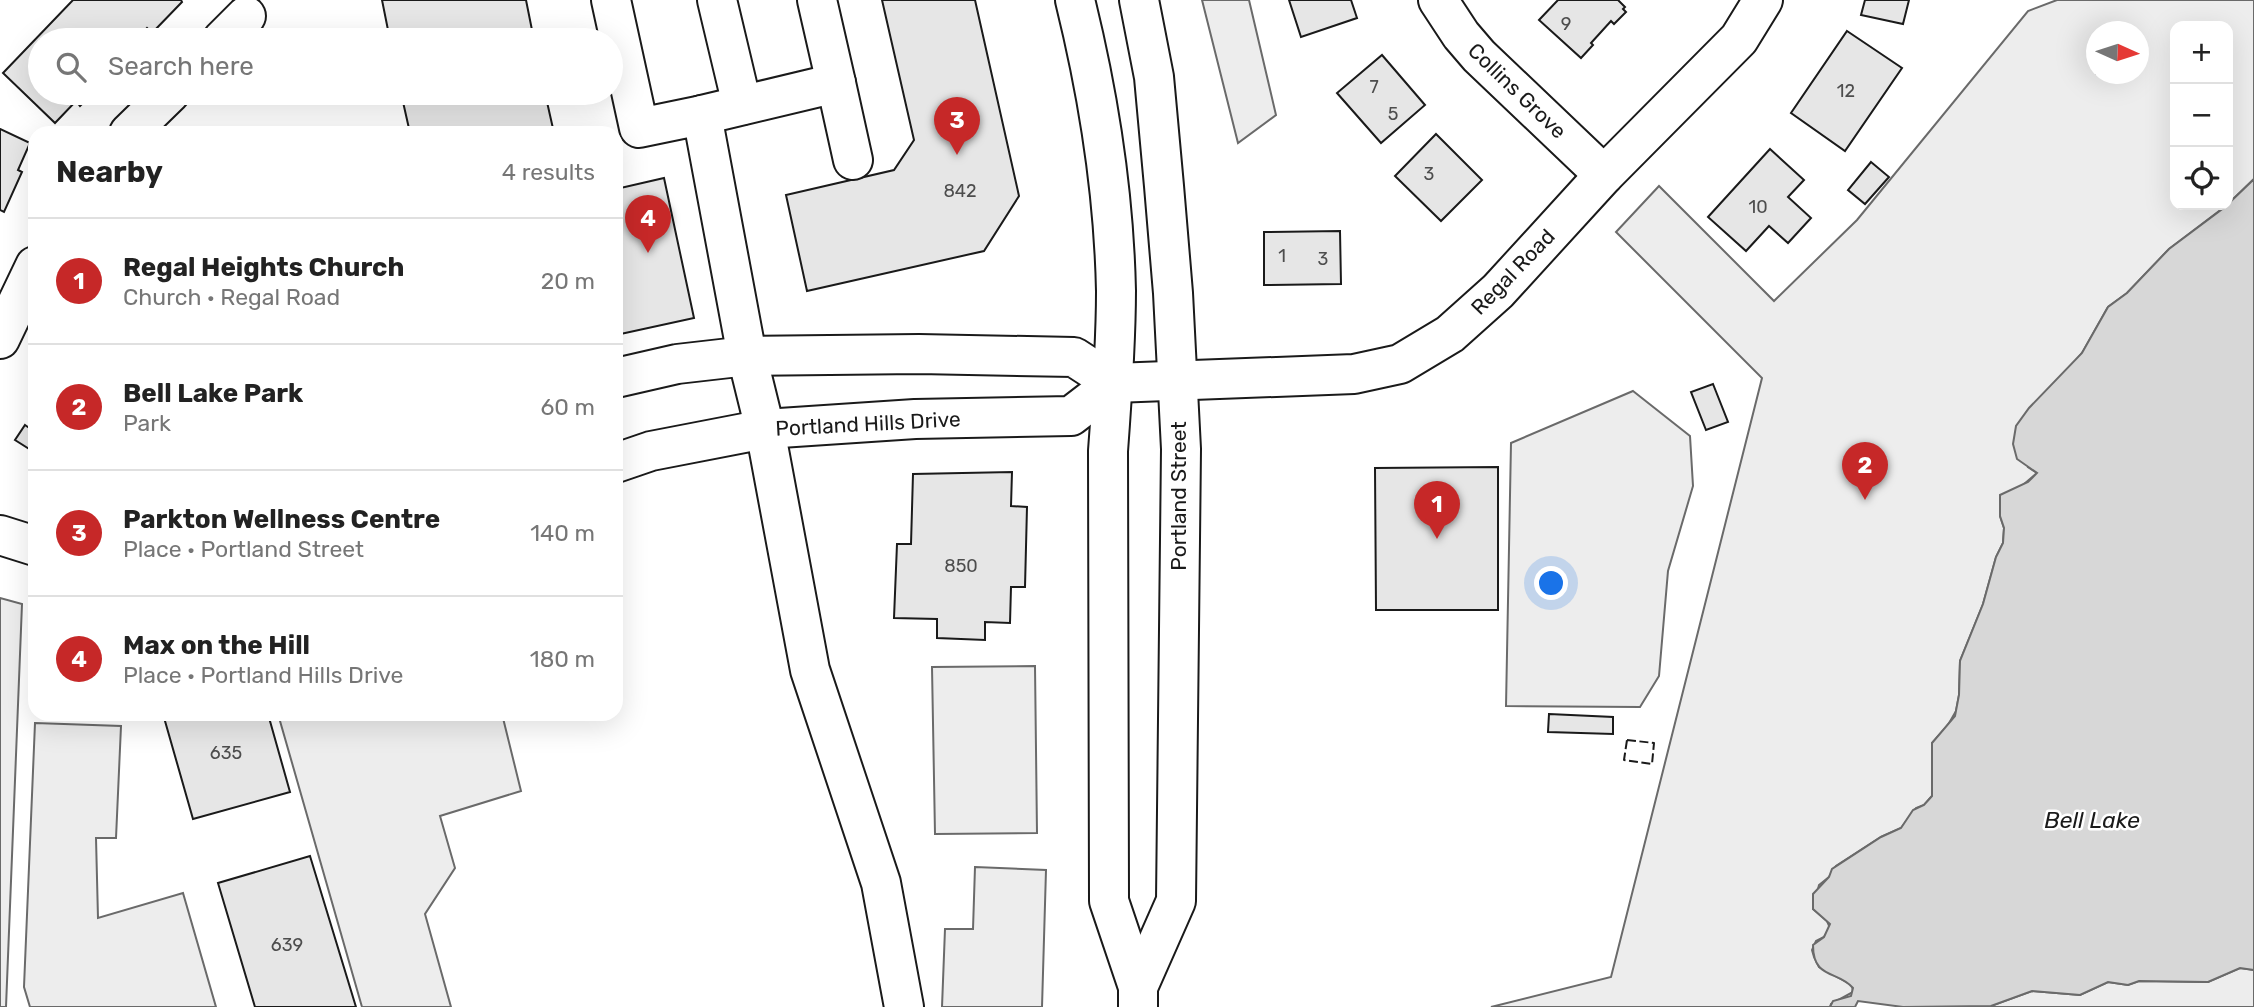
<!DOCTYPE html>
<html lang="en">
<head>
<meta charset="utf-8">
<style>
	:root { --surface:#fff; --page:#f2f2f2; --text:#222; --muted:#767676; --line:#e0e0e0; --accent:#c62828 }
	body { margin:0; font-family:Rubik,sans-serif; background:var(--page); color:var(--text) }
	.controls { position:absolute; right:21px; top:21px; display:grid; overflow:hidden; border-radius:14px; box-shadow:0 7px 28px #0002 }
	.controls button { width:63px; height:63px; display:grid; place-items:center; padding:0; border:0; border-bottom:2px solid var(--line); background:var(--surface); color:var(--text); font:35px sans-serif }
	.compass { position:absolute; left:2086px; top:21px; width:63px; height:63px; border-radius:50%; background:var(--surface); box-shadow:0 7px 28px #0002; rotate:93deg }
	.you { position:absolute; left:1552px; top:584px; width:24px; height:24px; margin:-18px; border:5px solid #fff; border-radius:50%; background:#1a73e8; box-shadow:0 0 0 10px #1a73e833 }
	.badge { display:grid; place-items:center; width:46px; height:46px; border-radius:50%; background:var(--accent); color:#fff; font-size:23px; font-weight:700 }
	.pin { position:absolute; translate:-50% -58px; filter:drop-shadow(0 2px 4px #0008) }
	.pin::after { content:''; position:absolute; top:37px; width:24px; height:21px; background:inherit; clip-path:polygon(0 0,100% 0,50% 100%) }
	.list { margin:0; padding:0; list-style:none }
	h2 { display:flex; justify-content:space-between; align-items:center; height:91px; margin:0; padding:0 28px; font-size:30px }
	h2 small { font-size:23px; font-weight:400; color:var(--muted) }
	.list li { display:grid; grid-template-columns:46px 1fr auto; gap:21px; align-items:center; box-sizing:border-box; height:126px; padding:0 28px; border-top:2px solid var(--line) }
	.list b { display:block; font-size:26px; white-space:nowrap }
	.list p { margin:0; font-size:23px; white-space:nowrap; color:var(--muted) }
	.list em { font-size:23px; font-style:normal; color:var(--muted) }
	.icon { flex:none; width:38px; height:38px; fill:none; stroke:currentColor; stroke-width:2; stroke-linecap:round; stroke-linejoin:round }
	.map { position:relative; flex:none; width:2254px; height:1007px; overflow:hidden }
	.search { position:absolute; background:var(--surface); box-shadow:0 7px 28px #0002; left:28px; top:28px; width:595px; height:77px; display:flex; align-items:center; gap:18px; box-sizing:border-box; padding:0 24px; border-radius:38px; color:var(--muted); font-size:26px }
	.panel { position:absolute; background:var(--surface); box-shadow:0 7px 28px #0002; left:28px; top:126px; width:595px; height:595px; border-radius:21px }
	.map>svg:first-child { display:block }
	.built { fill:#ededed; stroke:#6a6a6a; stroke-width:2; fill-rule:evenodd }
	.water { fill:#d7d7d7; stroke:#6a6a6a; stroke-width:2 }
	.building { fill:#e6e6e6; stroke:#1a1a1a; stroke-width:2 }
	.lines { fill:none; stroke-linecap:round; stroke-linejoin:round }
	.minor-casing { stroke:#1a1a1a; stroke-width:42 }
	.major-casing { stroke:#1a1a1a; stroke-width:42 }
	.minor { stroke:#fff; stroke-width:38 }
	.major { stroke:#fff; stroke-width:38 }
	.fence { stroke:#1a1a1a; stroke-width:2; stroke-dasharray:9 3.5; stroke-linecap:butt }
	.labels { text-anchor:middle; stroke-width:5; stroke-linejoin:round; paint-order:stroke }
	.number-label { font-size:18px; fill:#4d4d4d }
	.street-label { font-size:21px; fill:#1a1a1a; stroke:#fff }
	.water-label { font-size:23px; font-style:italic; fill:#1a1a1a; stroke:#fff }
</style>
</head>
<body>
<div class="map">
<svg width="2254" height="1007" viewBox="0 0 2254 1007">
	<rect width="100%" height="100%" fill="#fff"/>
	<g class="built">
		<polygon points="1202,0 1249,0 1276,115 1238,143"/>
		<path d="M2057,0H2254V179L2228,204V26H2175V205H2227L2169,249L2127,293L2108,307L2082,353L2068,370L2028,467L2037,473L2023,485L2000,516L2004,528L2003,543L1996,557L1983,604L1960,661L1959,695L1956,711L1948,725L1932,743V796L1924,805L1916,808L1901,828L1881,837L1836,866L1829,877L1819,885L1813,909L1827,921L1830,928L1824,937L1816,941L1812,950L1814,957L1819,967L1852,985L1853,992L1831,1004L1830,1007H1491L1611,977L1762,378L1616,232L1659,186L1774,301L1857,220L2028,11ZM2096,32H2138V74H2096Z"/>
		<polygon points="1633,391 1690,436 1693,486 1668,571 1659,676 1640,707 1506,706 1511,443"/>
		<polygon points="0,598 22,604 6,1007 0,1007"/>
		<polygon points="1035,666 1037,833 935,834 932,667"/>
		<polygon points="278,714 502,714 521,791 440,816 455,868 425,914 451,1007 362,1007"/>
		<polygon points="35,723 121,726 116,838 96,838 98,918 183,893 216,1007 30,1007 24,987"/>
		<polygon points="975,867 1046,870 1042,1007 942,1007 945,929 973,929"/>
		<polygon points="2240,968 2254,970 2254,1007 1970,1007 1991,1006 2032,991 2080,995 2108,982 2128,985 2139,981 2208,982"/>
	</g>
	<path class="water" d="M2254,179V970L2240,968L2208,982L2139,981L2128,985L2108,982L2080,995L2032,991L1991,1006L1903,1007L1858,1001L1855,1007H1830L1833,1001L1851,996L1853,988C1838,970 1813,980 1813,945L1824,937L1830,924L1813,909V894L1829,877L1832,869L1881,837L1901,828L1913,810L1924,805L1932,796V743L1955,716L1959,695L1960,661L1983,604L1996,557L2003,543L2004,528L2000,516V495L2028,482L2037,473L2017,459L2013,444L2016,426L2029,408L2082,353L2108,307L2127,293L2169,249L2225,207Z"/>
	<g class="building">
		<polygon points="73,0 181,0 182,2 152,33 147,28 136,40 40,40 40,93 93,93 80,106 76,101 55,123 3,73"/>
		<polygon points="382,0 526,0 534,40 390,40"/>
		<polygon points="882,0 975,0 1019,196 984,251 807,291 786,195 894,170 914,140"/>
		<polygon points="1289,0 1351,0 1357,18 1301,37"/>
		<polygon points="1558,0 1618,0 1625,7 1623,9 1626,12 1614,24 1611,21 1591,43 1593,45 1581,58 1539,20"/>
		<polygon points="1865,0 1909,0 1903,24 1861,15"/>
		<polygon points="1847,31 1902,68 1845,151 1791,113"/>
		<polygon points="1382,55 1425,105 1381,143 1337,93"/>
		<polygon points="401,93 545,93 554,133 410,133"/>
		<polygon points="0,129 30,143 18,170 22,172 4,212 0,210"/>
		<polygon points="1436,134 1482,180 1441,221 1395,176"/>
		<polygon points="1770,149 1804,180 1788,197 1811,218 1788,243 1769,226 1746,251 1708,217"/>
		<polygon points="1871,162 1889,177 1865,204 1848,190"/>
		<polygon points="664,178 694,318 616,335 616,189"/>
		<polygon points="1340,231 1341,284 1264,285 1264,232"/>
		<polygon points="1713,384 1728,422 1706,430 1691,392"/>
		<polygon points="25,425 35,432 34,452 15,440"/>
		<polygon points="1498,467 1498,610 1376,610 1375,468"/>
		<polygon points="1012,472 1011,506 1027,507 1025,587 1011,587 1010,623 985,622 985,640 937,638 937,619 894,618 897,544 911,544 913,474"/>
		<polygon points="163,714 268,714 290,792 193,819"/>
		<polygon points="1549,714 1613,717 1613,734 1548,732"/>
		<polygon points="310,856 356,1007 255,1007 218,883"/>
	</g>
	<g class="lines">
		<defs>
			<g id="minor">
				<polyline points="611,0 639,128 702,115 747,356 765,429 810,670 881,883 904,1007"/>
				<polyline points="717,0 742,105"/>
				<polyline points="817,0 836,83"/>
				<polyline points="1438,0 1461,35 1479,56 1604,175"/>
				<polyline points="222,40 246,16"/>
				<polyline points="702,115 836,83 853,160"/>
				<polyline points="129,133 170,93"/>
				<polyline points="0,339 35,266"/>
				<polyline points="616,378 677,364 747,356 919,354 1074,357 1114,383"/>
				<polyline points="616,463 651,451 765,429 915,419 1071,416 1114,383 1354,374 1400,364 1450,334 1498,291 1604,175 1739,39 1763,0"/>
				<polyline points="0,535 35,546"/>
			</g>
			<g id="major">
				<path d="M1075,0C1098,93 1114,195 1116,291C1116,344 1112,398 1108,451L1109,901L1138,987V1007"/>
				<polyline points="1138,987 1176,901 1181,449 1173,293 1164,186 1154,77 1139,0"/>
			</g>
		</defs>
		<use href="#minor" class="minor-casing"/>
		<use href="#major" class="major-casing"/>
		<use href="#minor" class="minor"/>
		<use href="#major" class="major"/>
		<polygon class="fence" points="1627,740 1654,743 1652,764 1624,760"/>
	</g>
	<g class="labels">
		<g class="number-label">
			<text x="1566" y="30">9</text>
			<text x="1374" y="93">7</text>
			<text x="1846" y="97">12</text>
			<text x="1393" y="120">5</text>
			<text x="1429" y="180">3</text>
			<text x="960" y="197">842</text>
			<text x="1758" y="213">10</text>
			<text x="1282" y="262">1</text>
			<text x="1323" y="265">3</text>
			<text x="961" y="572">850</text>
			<text x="226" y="759">635</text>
			<text x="287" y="951">639</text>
		</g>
		<g class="street-label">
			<text transform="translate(1517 91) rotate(44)" y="7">Collins Grove</text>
			<text transform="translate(1513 272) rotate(-46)" y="7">Regal Road</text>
			<text transform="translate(868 424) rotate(-3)" y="7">Portland Hills Drive</text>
			<text transform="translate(1179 496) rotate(-90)" y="7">Portland Street</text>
		</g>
		<g class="water-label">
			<text x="2092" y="828">Bell Lake</text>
		</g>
	</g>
</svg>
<div class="controls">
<button>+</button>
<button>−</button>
<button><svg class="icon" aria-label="locate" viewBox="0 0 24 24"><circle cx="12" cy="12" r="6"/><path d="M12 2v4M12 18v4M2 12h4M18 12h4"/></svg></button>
</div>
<svg class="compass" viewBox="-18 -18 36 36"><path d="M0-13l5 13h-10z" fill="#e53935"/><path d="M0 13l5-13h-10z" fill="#767676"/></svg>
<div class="you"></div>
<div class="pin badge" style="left:1437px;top:539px">1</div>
<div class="pin badge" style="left:1865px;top:500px">2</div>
<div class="pin badge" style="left:957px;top:155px">3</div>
<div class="pin badge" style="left:648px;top:253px">4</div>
<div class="search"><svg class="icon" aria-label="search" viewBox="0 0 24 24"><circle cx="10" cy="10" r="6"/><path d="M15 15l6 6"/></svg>Search here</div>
<section class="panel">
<h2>Nearby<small>4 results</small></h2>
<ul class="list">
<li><span class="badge">1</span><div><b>Regal Heights Church</b><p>Church · Regal Road</p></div><em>20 m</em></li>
<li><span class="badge">2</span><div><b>Bell Lake Park</b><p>Park</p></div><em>60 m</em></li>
<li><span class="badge">3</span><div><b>Parkton Wellness Centre</b><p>Place · Portland Street</p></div><em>140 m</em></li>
<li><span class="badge">4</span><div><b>Max on the Hill</b><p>Place · Portland Hills Drive</p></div><em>180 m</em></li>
</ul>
</section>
</div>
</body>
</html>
